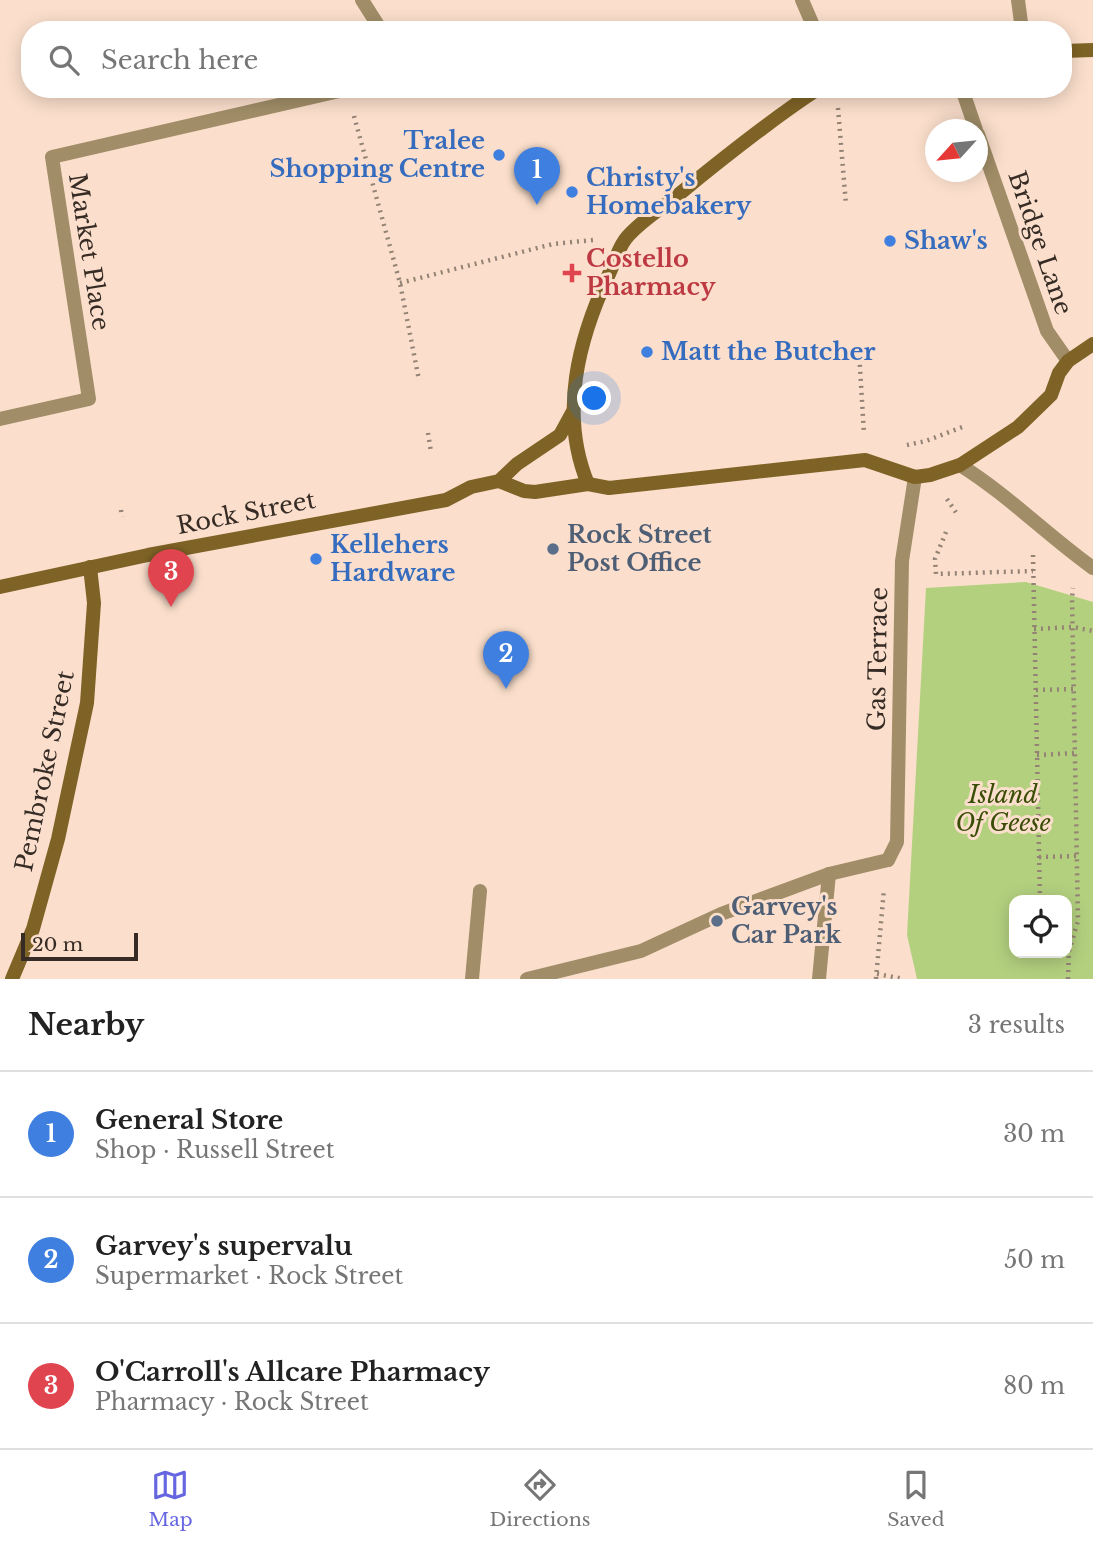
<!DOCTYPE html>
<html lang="en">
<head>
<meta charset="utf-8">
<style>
	:root { --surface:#fff; --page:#f2f2f2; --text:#222; --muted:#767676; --line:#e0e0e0; --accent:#6667e0 }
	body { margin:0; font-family:"Libre Baskerville",serif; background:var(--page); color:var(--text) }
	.controls { position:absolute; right:21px; bottom:21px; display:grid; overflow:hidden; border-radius:14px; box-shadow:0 4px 18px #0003 }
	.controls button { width:63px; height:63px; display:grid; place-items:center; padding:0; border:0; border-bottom:2px solid var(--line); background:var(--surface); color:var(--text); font:35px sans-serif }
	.compass { position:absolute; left:925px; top:119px; width:63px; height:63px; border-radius:50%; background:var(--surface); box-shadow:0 4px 18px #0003; rotate:243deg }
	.scale { position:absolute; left:21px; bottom:18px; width:117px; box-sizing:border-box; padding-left:7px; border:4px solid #362c25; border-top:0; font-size:19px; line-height:24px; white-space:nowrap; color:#362c25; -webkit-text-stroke:5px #fbdfcc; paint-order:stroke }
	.you { position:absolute; left:595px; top:399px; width:24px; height:24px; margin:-18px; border:5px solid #fff; border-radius:50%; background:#1a73e8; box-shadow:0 0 0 10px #1a73e833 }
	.badge { display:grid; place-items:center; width:46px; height:46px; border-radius:50%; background:var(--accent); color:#fff; font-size:23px; font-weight:700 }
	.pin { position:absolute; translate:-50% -58px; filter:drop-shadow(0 2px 4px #0008) }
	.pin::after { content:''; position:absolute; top:37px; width:24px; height:21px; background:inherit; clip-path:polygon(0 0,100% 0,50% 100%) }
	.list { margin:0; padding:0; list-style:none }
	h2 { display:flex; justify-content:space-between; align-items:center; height:91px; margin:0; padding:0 28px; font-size:30px }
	h2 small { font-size:23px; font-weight:400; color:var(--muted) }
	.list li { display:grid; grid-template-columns:46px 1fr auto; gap:21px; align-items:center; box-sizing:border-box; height:126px; padding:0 28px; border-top:2px solid var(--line) }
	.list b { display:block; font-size:26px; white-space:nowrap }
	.list p { margin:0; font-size:23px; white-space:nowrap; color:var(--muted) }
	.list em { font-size:23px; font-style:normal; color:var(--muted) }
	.icon { flex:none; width:38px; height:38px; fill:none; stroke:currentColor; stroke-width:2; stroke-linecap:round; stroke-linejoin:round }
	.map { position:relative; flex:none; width:1093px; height:979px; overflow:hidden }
	.search { position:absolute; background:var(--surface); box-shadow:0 4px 18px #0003; left:21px; right:21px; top:21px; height:77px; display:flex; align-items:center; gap:18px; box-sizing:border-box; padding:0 24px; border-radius:28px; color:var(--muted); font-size:26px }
	.sheet { height:469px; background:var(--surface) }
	nav { display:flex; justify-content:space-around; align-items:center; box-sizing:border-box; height:98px; border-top:2px solid var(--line); background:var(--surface); font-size:19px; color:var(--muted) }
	nav a { display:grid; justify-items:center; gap:4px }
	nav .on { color:var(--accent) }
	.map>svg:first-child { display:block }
	.green { fill:#b3d07f; fill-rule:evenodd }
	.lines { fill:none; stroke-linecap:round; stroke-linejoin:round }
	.path { stroke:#948275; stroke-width:4.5; stroke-dasharray:2 5; stroke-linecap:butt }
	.service { stroke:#a18e68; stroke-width:14 }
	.pedestrian { stroke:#a18e68; stroke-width:14 }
	.minor { stroke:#a18e68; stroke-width:14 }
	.secondary { stroke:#7f6326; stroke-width:14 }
	.shop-dot { fill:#3f7fe0; stroke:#fbdfcc; stroke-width:2.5 }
	.health-dot { fill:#e0444e; stroke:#fbdfcc; stroke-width:2.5 }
	.service-dot { fill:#5c6f8a; stroke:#fbdfcc; stroke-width:2.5 }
	.labels { text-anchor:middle; stroke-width:6; stroke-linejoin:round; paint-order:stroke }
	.shop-label { font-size:24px; font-weight:bold; fill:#366cbe; stroke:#fbdfcc; text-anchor:start }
	.street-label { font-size:24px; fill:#362c25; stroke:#fbdfcc }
	.health-label { font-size:24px; font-weight:bold; fill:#be3a42; stroke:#fbdfcc; text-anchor:start }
	.service-label { font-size:24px; font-weight:bold; fill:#4e5e75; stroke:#fbdfcc; text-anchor:start }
	.park-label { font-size:24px; font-style:italic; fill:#394d06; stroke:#fbdfcc }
</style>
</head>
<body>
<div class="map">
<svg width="1093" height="979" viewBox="0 0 1093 979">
	<rect width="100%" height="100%" fill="#fbdfcc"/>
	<path class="green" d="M1026,582L1093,602V979H917L907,935L926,588ZM1014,900H1067V953H1014Z"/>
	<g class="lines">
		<g class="path">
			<polyline points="838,108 846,205"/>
			<polyline points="354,116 400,283 419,380"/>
			<polyline points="400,283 553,244 593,240"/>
			<polyline points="859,351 864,434"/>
			<polyline points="428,433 431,452"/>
			<polyline points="907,445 926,441 965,426"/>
			<polyline points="947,499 957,514"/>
			<polyline points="121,510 122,517"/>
			<polyline points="946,532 935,559 936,574 1033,571"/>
			<polyline points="1033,555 1040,900"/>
			<polyline points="1034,629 1073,627 1093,631"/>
			<polyline points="1036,690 1074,689"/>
			<polyline points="1037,755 1075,753"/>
			<polyline points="1039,857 1077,856"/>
			<polyline points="877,974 904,979"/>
			<polyline points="876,979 884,889"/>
			<polyline points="1068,979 1069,951 1078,921 1072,598 1073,588"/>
		</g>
		<g class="service">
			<polyline points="472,979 480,891"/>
			<polyline points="527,979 641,951 721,914 829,874 888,860"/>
			<polyline points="819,979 829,874"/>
		</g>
		<g class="pedestrian">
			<polyline points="802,0 815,30"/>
			<polyline points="1018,0 1022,30"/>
		</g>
		<g class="minor">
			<polyline points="362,0 381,30"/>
			<polyline points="962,89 976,130"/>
			<polyline points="978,134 1047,331 1068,361"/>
			<polyline points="0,419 89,399 52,157 348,89"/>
			<path d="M960,465C1008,495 1047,535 1093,568"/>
			<polyline points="888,860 897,842 902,561 915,477"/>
		</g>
		<g class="secondary">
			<polyline points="1063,51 1093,50"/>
			<polyline points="499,481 524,491 535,492 588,484 609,488 865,460 915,477 930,475 960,465 1018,427 1051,395 1059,373 1068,361 1093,344"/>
			<path d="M588,484C559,414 578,340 609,274C615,262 619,245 628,236C642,220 662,208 678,195C723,158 769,121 818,89"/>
			<polyline points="0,587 148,555 446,500 471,487 499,481 517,464 560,435 572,413"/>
			<polyline points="12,979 33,929 58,839 87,703 94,603 90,567"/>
		</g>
	</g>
	<g class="shop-dot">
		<circle cx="499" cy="155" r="7"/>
		<circle cx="572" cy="192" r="7"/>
		<circle cx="890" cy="241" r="7"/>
		<circle cx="647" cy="352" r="7"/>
		<circle cx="316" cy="559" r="7"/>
	</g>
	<path class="health-dot" d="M568.5 262.5h7v7h7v7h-7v7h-7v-7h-7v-7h7z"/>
	<g class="service-dot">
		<circle cx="553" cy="549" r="7"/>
		<circle cx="717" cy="921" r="7"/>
	</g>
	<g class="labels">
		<g class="shop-label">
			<text x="485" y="149" text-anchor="end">Tralee<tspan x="485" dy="28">Shopping Centre</tspan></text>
			<text x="586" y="186">Christy's<tspan x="586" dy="28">Homebakery</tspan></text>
			<text x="904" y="249">Shaw's</text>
			<text x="661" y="360">Matt the Butcher</text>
			<text x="330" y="553">Kellehers<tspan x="330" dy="28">Hardware</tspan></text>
		</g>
		<g class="street-label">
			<text transform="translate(1040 243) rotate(71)" y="8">Bridge Lane</text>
			<text transform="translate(89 252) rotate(81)" y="8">Market Place</text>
			<text transform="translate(246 513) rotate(-11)" y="8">Rock Street</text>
			<text transform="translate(878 659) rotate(-89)" y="8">Gas Terrace</text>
			<text transform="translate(45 771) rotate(-78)" y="8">Pembroke Street</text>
		</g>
		<g class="health-label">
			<text x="586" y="267">Costello<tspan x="586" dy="28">Pharmacy</tspan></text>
		</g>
		<g class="service-label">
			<text x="567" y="543">Rock Street<tspan x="567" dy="28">Post Office</tspan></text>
			<text x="731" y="915">Garvey's<tspan x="731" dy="28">Car Park</tspan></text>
		</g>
		<g class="park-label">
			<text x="1003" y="803">Island<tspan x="1003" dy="28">Of Geese</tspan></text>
		</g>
	</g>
</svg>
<div class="controls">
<button><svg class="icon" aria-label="locate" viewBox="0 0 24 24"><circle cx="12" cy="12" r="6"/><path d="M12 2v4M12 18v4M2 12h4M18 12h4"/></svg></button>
</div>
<svg class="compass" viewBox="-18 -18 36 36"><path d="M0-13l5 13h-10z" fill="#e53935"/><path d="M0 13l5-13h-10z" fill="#767676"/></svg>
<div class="scale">20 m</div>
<div class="you"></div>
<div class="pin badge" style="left:537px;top:205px;background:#3f7fe0">1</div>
<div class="pin badge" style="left:506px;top:689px;background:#3f7fe0">2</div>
<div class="pin badge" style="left:171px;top:607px;background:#e0444e">3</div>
<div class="search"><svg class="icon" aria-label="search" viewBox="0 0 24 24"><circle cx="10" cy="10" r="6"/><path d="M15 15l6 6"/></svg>Search here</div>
</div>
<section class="sheet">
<h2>Nearby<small>3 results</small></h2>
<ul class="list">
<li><span class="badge" style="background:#3f7fe0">1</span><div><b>General Store</b><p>Shop · Russell Street</p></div><em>30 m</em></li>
<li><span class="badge" style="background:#3f7fe0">2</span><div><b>Garvey's supervalu</b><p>Supermarket · Rock Street</p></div><em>50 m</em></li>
<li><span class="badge" style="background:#e0444e">3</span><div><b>O'Carroll's Allcare Pharmacy</b><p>Pharmacy · Rock Street</p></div><em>80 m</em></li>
</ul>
</section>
<nav>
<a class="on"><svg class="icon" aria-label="map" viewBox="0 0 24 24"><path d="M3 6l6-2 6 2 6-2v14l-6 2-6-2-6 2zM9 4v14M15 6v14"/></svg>Map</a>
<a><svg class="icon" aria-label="directions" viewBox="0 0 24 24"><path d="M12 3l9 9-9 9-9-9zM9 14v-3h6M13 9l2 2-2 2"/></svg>Directions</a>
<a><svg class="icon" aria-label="saved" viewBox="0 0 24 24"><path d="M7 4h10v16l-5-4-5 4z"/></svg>Saved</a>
</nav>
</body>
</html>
